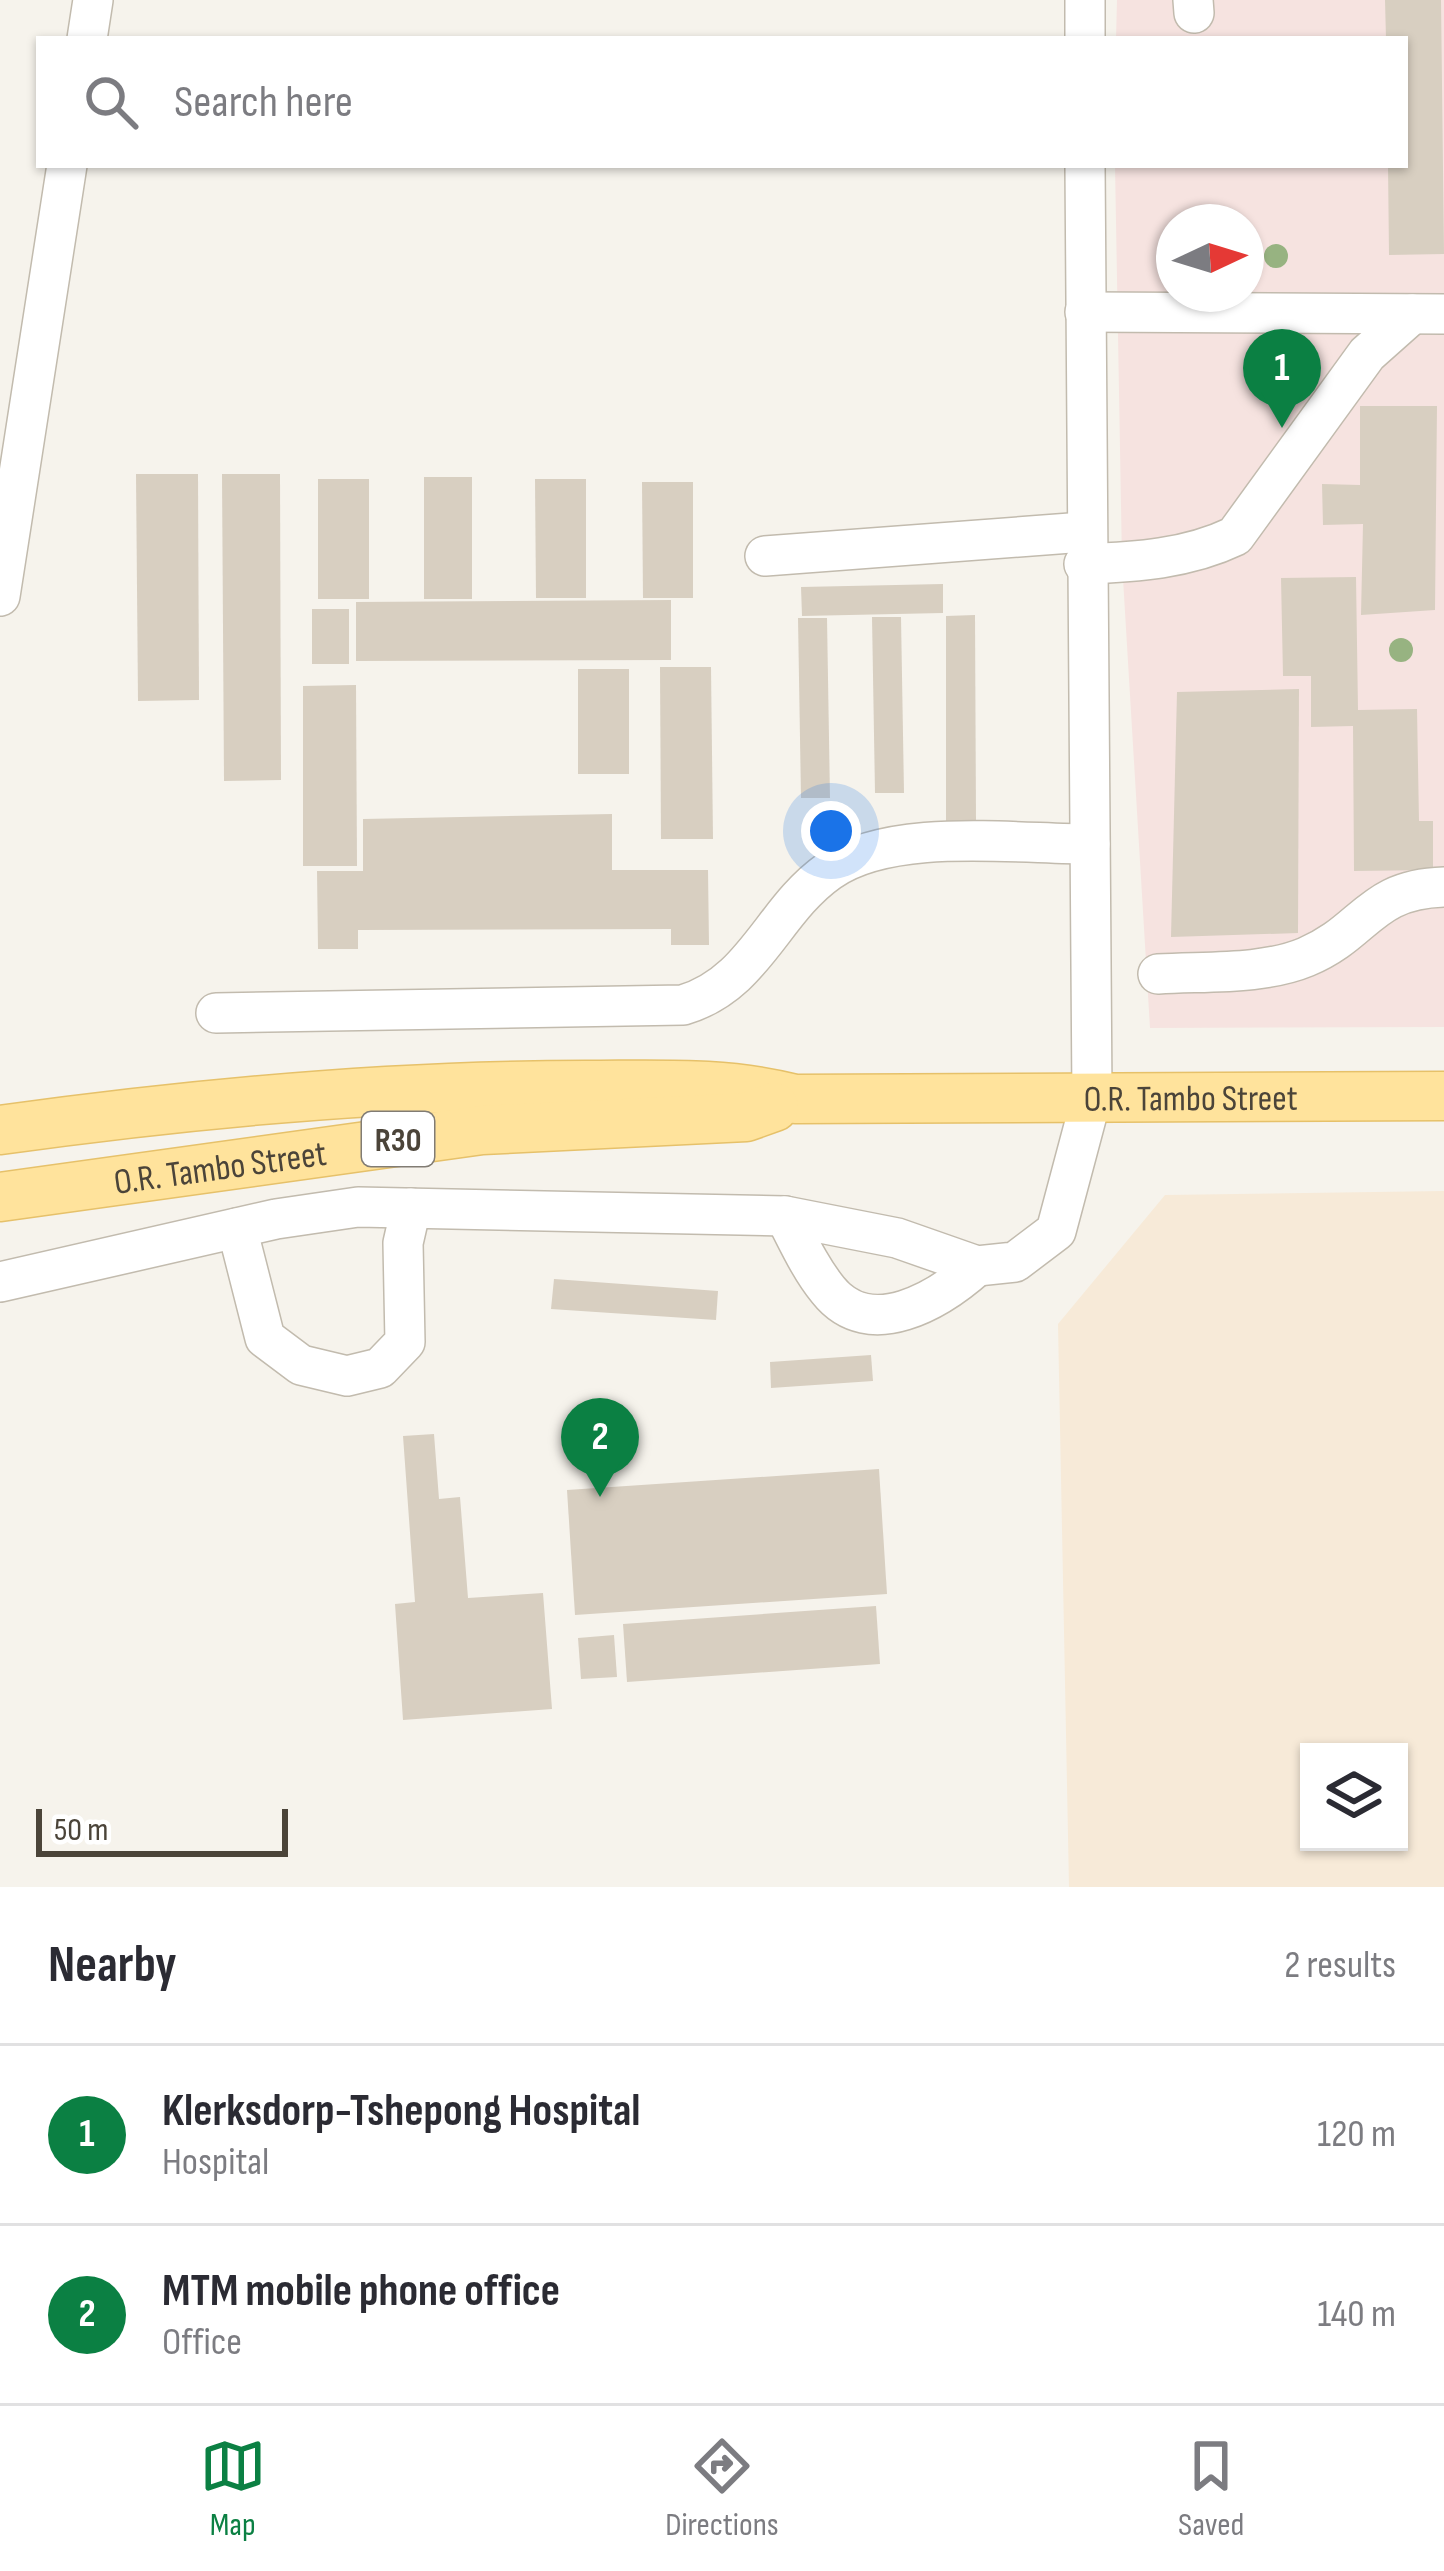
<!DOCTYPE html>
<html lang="en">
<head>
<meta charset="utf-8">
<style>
	:root { --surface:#fff; --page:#f7f7f7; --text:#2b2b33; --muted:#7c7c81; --line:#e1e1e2; --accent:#0b8043 }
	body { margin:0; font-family:"Sofia Sans Condensed",sans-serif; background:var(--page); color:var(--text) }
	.controls { position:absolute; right:36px; bottom:36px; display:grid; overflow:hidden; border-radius:0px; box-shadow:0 3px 9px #0004 }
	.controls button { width:108px; height:108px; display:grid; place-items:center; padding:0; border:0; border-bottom:3px solid var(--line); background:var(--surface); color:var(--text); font:60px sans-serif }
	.compass { position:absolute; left:1156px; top:204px; width:108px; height:108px; border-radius:50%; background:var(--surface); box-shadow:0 3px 9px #0004; rotate:86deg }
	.scale { position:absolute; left:36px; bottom:30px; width:252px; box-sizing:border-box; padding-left:12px; border:6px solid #4b4439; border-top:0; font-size:33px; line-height:42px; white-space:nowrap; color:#4b4439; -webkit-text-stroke:9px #fff; paint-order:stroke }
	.you { position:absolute; left:831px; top:831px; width:42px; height:42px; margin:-30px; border:9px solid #fff; border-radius:50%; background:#1a73e8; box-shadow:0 0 0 18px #1a73e833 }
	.badge { display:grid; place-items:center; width:78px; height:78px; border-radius:50%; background:var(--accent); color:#fff; font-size:39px; font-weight:700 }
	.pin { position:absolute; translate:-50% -99px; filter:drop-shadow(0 3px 6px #0008) }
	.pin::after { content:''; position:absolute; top:63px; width:42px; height:36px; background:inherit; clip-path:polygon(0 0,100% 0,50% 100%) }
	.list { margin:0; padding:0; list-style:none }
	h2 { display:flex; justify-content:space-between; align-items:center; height:156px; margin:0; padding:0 48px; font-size:51px }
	h2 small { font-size:39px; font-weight:400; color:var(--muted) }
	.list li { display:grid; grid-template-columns:78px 1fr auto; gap:36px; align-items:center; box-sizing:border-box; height:180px; padding:0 48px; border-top:3px solid var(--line) }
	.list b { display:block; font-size:45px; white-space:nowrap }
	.list p { margin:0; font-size:39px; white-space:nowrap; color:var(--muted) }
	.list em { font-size:39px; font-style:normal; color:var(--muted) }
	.icon { flex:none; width:66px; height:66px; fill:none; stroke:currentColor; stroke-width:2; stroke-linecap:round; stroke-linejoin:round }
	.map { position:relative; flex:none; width:1444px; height:1887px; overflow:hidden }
	.search { position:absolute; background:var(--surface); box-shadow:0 3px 9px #0004; left:36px; right:36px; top:36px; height:132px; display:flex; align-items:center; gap:30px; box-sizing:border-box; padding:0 42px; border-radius:0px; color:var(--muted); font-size:45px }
	.sheet { height:516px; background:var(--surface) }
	nav { display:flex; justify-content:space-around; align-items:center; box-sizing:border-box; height:168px; border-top:3px solid var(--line); background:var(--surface); font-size:33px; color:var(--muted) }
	nav a { display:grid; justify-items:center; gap:6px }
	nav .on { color:var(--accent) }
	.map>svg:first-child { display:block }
	.commercial { fill:#f7ead8; fill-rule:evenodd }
	.medical { fill:#f6e3e0; fill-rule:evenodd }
	.building { fill:#d8cfc1 }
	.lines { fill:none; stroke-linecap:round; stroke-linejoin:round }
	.minor-casing { stroke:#c2bbae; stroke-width:42 }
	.major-casing { stroke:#e6c16a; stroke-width:51 }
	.minor { stroke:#fff; stroke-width:39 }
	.major { stroke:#ffe39c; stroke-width:48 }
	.tree { fill:#97b381 }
	.labels { text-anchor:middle; stroke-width:9; stroke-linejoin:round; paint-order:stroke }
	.shield { fill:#fff; stroke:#817c74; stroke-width:3 }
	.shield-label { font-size:33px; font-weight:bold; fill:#4b4439 }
	.street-label { font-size:36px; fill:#4b4439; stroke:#fff }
</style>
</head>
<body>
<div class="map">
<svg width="1444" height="1887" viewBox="0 0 1444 1887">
	<rect width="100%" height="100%" fill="#f6f3ec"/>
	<path class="commercial" d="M1444,1191V1887H1069L1058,1324L1165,1195ZM1309,1752H1399V1842H1309Z"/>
	<path class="medical" d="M1117,0H1444V1027L1150,1028L1122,562L1115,165H1405V39H1116ZM1174,222H1246V294H1174Z"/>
	<g class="building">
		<polygon points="1385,0 1441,0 1444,254 1389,255 1388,165 1405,165 1405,39 1386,39"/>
		<polygon points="1360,406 1437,406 1435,610 1361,615 1363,524 1323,525 1322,484 1360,485"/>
		<polygon points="136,474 198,474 199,700 138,701"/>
		<polygon points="222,474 280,474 281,780 224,781"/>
		<rect x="424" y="477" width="48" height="122"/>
		<rect x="318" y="479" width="51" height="120"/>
		<polygon points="535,479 586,479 586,598 536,598"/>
		<polygon points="642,482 693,482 693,598 643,598"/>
		<polygon points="1356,577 1358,710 1417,709 1419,821 1433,821 1433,870 1354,871 1353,726 1311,727 1311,676 1283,676 1281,578"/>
		<polygon points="943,584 943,613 802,616 801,587"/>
		<polygon points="671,600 671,660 356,661 356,602"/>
		<rect x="312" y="609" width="37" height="55"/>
		<polygon points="975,615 976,821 946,822 946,616"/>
		<polygon points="872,617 901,617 904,793 875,793"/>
		<polygon points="798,618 827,618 830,798 801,798"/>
		<polygon points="660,667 711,667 713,839 661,839"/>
		<rect x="578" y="669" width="51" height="105"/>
		<polygon points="356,685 357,866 303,866 303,686"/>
		<polygon points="1299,689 1298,933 1171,937 1177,692"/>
		<polygon points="612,814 612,870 708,870 709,945 671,945 671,929 358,930 358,949 318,949 317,871 363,871 363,819"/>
		<polygon points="554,1279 718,1291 716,1320 551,1309"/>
		<polygon points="871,1355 873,1381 771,1388 770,1362"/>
		<polygon points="434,1434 439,1499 460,1497 468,1598 543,1593 552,1709 403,1720 395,1604 415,1602 403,1436"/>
		<polygon points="879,1469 887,1594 575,1615 567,1490"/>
		<polygon points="876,1606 880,1664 627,1682 623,1624"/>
		<polygon points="614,1635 617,1677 581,1679 578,1638"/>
	</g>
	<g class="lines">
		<defs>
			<g id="minor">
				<polyline points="1085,0 1085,39"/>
				<polyline points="1193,0 1194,13"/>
				<polyline points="87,39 93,0"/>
				<polyline points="1085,312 1444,314"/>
				<polyline points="765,556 1084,532"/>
				<path d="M1084,564C1136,562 1187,559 1235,536L1367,354L1412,314"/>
				<polyline points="0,596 67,165"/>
				<path d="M1158,974C1205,971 1263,975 1306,957C1366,932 1369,889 1444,887"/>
				<path d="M216,1013L683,1005C755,984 772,911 829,871C891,827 1015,844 1090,844"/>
				<path d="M785,1216C798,1241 810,1268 828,1290C870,1343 940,1299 977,1266"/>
				<polyline points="237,1228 265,1338 301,1365 347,1376 380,1368 405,1342 403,1243 411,1208"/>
				<polyline points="0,1282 276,1219 358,1207 785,1216 897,1238 977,1266 1015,1262 1056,1231 1092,1096 1085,165"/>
			</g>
			<g id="major">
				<path id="s1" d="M0,1130C194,1103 389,1085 586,1085C657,1085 726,1081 795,1099L1444,1096"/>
				<path id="s2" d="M0,1197L482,1130L746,1117L774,1107"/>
			</g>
		</defs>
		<use href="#minor" class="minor-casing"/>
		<use href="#major" class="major-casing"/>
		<use href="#minor" class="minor"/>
		<use href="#major" class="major"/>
	</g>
	<g class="tree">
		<circle cx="1276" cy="256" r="12"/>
		<circle cx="1401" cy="650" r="12"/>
	</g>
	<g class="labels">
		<rect class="shield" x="362" y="1112" width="72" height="54" rx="9"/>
		<g class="shield-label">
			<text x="398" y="1151">R30</text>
		</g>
		<g class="street-label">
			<text dy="13" stroke="none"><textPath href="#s1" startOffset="1194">O.R. Tambo Street</textPath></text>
			<text dy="13" stroke="none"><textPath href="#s2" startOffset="222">O.R. Tambo Street</textPath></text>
		</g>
	</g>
</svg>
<div class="controls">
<button><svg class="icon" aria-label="layers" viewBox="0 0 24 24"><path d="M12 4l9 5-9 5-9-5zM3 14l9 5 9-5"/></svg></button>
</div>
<svg class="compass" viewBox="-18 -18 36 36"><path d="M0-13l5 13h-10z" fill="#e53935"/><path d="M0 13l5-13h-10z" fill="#7c7c81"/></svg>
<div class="scale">50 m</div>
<div class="you"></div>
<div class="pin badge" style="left:1282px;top:428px">1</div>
<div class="pin badge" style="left:600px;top:1497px">2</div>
<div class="search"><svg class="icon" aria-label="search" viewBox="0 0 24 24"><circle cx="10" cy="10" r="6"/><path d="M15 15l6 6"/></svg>Search here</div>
</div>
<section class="sheet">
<h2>Nearby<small>2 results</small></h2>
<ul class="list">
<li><span class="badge">1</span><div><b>Klerksdorp-Tshepong Hospital</b><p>Hospital</p></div><em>120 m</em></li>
<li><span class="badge">2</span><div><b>MTM mobile phone office</b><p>Office</p></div><em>140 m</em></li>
</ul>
</section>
<nav>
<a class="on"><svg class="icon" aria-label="map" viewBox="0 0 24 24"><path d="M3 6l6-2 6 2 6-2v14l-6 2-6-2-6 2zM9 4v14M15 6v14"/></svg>Map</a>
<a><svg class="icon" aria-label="directions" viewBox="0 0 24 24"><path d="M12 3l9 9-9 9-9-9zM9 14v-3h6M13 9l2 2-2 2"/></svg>Directions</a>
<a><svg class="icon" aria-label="saved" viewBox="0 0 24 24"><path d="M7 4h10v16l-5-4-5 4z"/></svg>Saved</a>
</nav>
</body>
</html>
